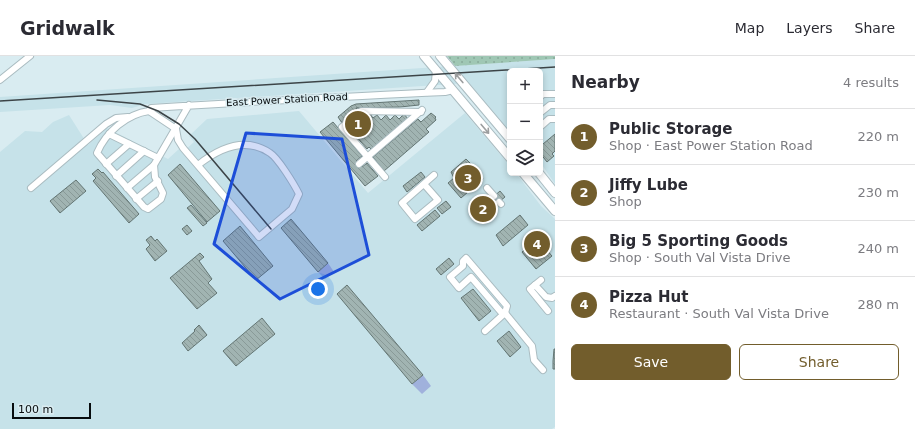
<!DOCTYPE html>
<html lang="en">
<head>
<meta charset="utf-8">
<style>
	:root { --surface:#fff; --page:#f7f7f7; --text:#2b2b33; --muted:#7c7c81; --line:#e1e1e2; --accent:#725d2c }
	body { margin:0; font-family:"DejaVu Sans",sans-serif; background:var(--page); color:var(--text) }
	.controls { position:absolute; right:12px; top:12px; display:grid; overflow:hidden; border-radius:6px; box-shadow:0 2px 6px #0003 }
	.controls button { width:36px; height:36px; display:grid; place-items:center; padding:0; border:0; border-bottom:1px solid var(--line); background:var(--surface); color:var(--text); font:20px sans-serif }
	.scale { position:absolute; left:12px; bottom:10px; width:79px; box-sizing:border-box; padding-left:4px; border:2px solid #070c0e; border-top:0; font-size:11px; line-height:14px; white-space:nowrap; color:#070c0e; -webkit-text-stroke:3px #d9ecf1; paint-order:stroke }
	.you { position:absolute; left:318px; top:233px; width:14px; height:14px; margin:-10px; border:3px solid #fff; border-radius:50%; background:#1a73e8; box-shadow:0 0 0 6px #1a73e833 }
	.badge { display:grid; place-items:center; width:26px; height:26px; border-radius:50%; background:var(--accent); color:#fff; font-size:13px; font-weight:700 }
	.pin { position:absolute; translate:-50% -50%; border:2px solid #fff; box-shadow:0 1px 4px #0006 }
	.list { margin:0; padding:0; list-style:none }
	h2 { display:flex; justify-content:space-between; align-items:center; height:52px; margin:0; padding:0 16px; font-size:17px }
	h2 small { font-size:13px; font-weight:400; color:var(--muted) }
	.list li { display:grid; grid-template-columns:26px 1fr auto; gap:12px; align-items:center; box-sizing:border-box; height:56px; padding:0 16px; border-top:1px solid var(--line) }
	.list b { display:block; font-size:15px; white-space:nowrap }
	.list p { margin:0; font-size:13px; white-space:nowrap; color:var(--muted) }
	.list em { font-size:13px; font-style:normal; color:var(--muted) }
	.actions { display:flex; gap:8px; padding:12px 16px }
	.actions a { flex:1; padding:9px 0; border:1px solid var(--accent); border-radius:6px; text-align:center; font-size:14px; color:var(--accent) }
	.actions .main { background:var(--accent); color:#fff }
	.icon { flex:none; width:22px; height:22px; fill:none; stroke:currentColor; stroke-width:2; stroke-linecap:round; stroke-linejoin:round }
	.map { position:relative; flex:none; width:555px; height:373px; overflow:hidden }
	header { display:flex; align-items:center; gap:24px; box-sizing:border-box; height:56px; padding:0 20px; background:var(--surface); border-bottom:1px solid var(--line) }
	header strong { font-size:19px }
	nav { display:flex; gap:22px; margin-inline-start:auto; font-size:14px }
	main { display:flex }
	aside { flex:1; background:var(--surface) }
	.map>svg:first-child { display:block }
	.built { fill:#c6e2e9 }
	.grass { fill:url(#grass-dots) }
	.water { fill:#a0b1dc }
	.building { fill:url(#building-back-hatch); stroke:#637573 }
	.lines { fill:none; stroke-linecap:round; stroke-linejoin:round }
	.minor-casing { stroke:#aabcc1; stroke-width:8 }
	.major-casing { stroke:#aabcc1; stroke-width:10 }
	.minor { stroke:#fff; stroke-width:6 }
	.major { stroke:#fff; stroke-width:8 }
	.rail { stroke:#3c4447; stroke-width:1.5 }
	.oneway { stroke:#9c9e9f }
	.marked { fill:#1d4ed8; fill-opacity:0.2; stroke:#1d4ed8; stroke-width:3; stroke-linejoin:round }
	.labels { text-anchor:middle; stroke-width:3; stroke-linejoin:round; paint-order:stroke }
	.street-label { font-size:10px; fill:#070c0e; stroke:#d9ecf1 }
</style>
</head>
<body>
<header>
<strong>Gridwalk</strong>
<nav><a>Map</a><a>Layers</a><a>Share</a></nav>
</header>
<main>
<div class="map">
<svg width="555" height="373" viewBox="0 0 555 373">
	<defs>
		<pattern id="grass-dots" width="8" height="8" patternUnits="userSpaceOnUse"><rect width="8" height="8" fill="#9fc7b4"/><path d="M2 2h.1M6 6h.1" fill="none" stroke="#87aa9a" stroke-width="1.8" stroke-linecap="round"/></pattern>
		<pattern id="building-back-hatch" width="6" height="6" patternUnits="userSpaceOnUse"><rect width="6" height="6" fill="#a1b4b2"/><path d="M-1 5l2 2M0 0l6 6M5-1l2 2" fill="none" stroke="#899a98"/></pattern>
	</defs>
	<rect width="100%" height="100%" fill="#d9ecf1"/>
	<g class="built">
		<polygon points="555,3 555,128 540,106 540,15 510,15 510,76 469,27 146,48 132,52 110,49 0,56 0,41"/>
		<polygon points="299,55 368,137 465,57 510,110 510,117 516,117 541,150 555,163 555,371 552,373 0,373 0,96 25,75 42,76 53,66 69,59 88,89 107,72 168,103 179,93 183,96 194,86 189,80 207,63"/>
	</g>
	<polygon class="grass" points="447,0 555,0 555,3 455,10"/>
	<g class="water">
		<polygon points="328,207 334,216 325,223 318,216"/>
		<polygon points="423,319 431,330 422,338 412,328"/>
	</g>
	<g class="building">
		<polygon points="419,44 419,49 400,51 356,52 357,54 342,67 338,61 351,50 356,48"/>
		<polygon points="431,57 436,61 435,62 436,64 426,73 429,76 384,115 373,101 418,63 421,66"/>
		<polygon points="370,58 373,62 377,59 381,64 386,59 390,64 395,59 399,63 404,58 408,63 372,94 369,91 367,93 348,71 360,61 363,65"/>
		<polygon points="333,66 362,100 356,105 362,111 367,107 378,120 365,130 320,76"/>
		<polygon points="555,78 555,95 552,98 554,100 547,106 540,97 540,85 543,88"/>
		<polygon points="466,103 474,111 475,110 482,117 480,119 483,123 461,142 448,127 454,122 451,116"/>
		<polygon points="180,108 220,155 207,166 168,119"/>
		<polygon points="98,113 102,117 103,116 139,158 129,167 93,125 96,122 92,118"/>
		<polygon points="421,116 425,121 407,136 403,130"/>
		<polygon points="76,124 86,135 60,157 50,145"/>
		<polygon points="500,135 505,141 477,164 472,158 486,146 484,144 489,139 492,142"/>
		<polygon points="446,145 451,151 442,158 437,152"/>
		<polygon points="191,149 207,167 203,170 187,152"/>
		<polygon points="435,154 440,160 422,175 417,169"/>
		<polygon points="520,159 528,169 503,190 496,179"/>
		<polygon points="291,163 328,207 318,216 281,172"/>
		<polygon points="187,169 192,175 187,179 182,173"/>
		<polygon points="240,170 273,210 256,224 223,185"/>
		<polygon points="151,180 155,185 157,183 167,195 155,205 146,193 150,189 146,184"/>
		<polygon points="537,183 552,200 536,213 522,196"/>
		<polygon points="200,197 204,201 199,205 212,223 208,227 217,237 197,253 170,222"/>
		<polygon points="449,202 454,208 441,219 436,213"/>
		<polygon points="347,229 423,319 412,328 337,238"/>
		<polygon points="473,233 491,255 479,265 461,242"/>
		<polygon points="262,262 275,278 236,310 223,295"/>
		<polygon points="199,269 207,279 188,295 182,287 195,275 194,274"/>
		<polygon points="509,275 521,291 510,301 497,285"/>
		<polygon points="554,293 555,293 555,313 553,313 553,305"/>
	</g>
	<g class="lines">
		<defs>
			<g id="minor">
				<polyline points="0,24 30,0"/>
				<polyline points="427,36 435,25 436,14"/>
				<polyline points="540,41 543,38 555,38"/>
				<path d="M189,49L154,109L155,121L163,137L161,143L148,153L144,151L97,97C106,76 127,58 149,55L151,52C249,46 347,40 445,36L453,34"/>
				<path d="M149,55L176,73L178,84L183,92L259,181L292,153L299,138C294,128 278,102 270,97C245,80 218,93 198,109"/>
				<polyline points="540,57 550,49 555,49"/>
				<polyline points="540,71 549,63 555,63"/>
				<polyline points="109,78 158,102"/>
				<polyline points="106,108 129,88"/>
				<polyline points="359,108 422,54"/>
				<polyline points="116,120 144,95"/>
				<polyline points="385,121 342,71 361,55 421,56"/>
				<polyline points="424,128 438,144 415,163 402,147 434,119"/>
				<polyline points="31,132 106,68 116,62 128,61"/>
				<polyline points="127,132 154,109"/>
				<polyline points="487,132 494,140"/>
				<polyline points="136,143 158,125"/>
				<polyline points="499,146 501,148"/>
				<polygon points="466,202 507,250 505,257 501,256 471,221 459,232 450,221 463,210 463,205"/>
				<polyline points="541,224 530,233 548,255"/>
				<polyline points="535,229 546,241 552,242 555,240"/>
				<polyline points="485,275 505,257 532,290 534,304 543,314"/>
			</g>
			<g id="major">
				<polyline points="424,0 510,102"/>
				<polyline points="440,0 510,83"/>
				<polyline points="523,117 555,155"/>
				<polyline points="539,117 555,137"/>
			</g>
		</defs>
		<use href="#minor" class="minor-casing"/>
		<use href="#major" class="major-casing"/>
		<use href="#minor" class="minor"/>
		<use href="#major" class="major"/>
		<g class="rail">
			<polyline points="97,44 140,48 158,55 179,68 195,83 271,173"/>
			<polyline points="0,45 555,11"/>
		</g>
	</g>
	<defs><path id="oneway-shaft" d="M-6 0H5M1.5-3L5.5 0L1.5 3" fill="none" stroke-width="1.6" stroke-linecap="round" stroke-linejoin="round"/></defs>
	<g class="oneway">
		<use href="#oneway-shaft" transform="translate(459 22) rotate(-130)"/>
		<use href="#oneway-shaft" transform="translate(485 73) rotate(50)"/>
	</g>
	<path class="marked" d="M246,77L342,83L369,199L280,243L214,188Z"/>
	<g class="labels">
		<g class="street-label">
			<text transform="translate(287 43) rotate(-3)" y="4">East Power Station Road</text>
		</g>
	</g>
</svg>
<div class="controls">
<button>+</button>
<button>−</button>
<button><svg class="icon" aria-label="layers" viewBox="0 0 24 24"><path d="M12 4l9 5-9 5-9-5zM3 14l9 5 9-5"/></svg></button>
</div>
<div class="scale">100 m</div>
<div class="you"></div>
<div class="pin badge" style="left:358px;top:68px">1</div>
<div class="pin badge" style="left:483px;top:153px">2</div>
<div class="pin badge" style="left:468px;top:122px">3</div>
<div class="pin badge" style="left:537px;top:188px">4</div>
</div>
<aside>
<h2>Nearby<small>4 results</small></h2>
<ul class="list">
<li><span class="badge">1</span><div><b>Public Storage</b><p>Shop · East Power Station Road</p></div><em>220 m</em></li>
<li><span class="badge">2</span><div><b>Jiffy Lube</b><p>Shop</p></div><em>230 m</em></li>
<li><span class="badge">3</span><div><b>Big 5 Sporting Goods</b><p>Shop · South Val Vista Drive</p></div><em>240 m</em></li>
<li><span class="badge">4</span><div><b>Pizza Hut</b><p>Restaurant · South Val Vista Drive</p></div><em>280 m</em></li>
</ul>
<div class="actions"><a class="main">Save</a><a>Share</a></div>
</aside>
</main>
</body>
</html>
